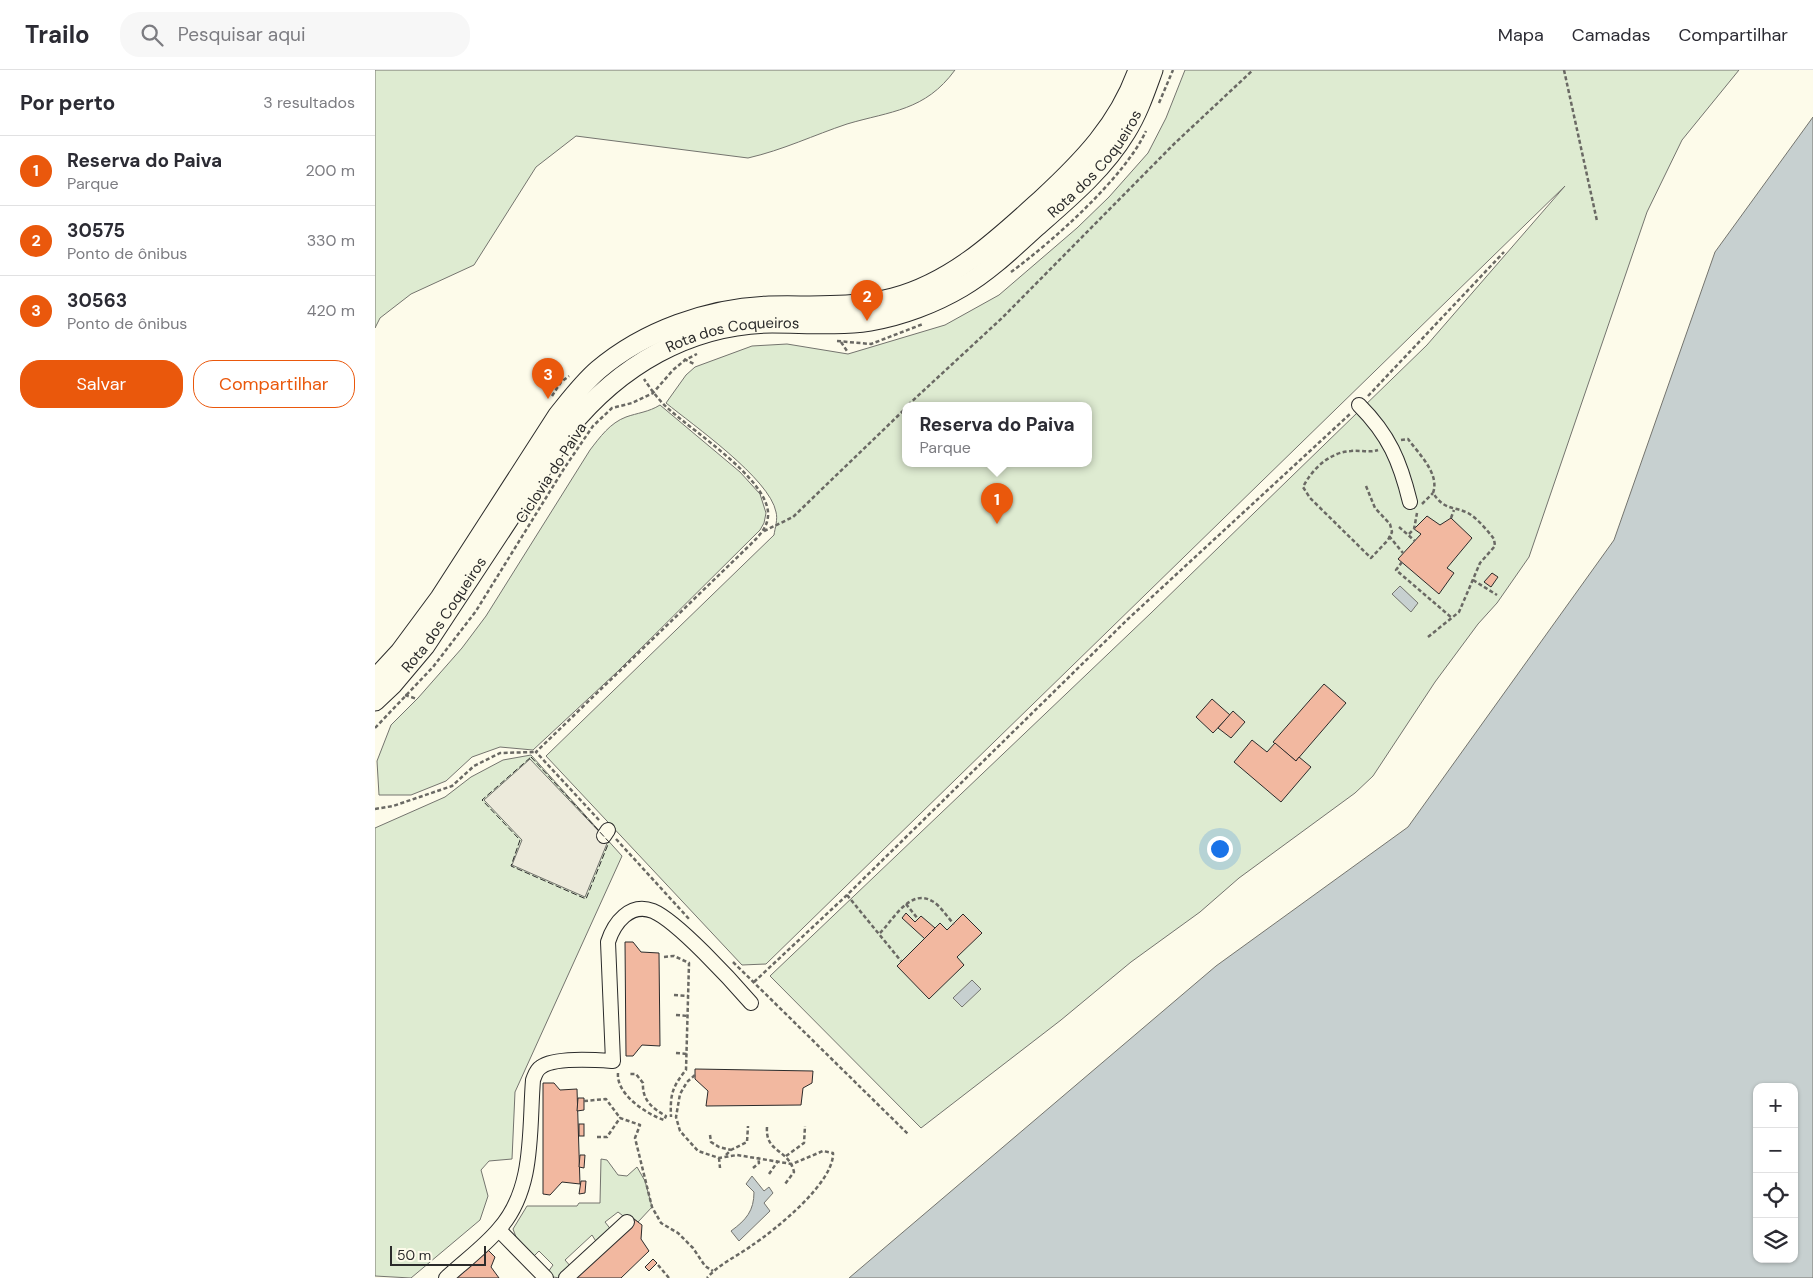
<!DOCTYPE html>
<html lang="pt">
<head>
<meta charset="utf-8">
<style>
	:root { --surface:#fff; --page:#f7f7f7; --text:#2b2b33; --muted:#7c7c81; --line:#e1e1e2; --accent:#ea580c }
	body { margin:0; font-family:"DM Sans",sans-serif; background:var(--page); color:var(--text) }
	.controls { position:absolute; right:15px; bottom:15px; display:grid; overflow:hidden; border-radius:10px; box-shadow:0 1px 4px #0004 }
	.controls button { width:45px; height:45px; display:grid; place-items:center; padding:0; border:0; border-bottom:1px solid var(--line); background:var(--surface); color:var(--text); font:25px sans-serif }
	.scale { position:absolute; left:15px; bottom:12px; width:96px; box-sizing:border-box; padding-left:5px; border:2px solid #2b2b2b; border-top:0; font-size:14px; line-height:18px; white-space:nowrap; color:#2b2b2b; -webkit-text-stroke:4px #fdfbea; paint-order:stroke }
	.you { position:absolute; left:844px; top:778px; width:18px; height:18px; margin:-12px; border:4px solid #fff; border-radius:50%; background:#1a73e8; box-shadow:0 0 0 8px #1a73e833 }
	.badge { display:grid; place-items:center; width:32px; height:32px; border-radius:50%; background:var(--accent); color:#fff; font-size:16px; font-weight:700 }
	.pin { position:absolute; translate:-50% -41px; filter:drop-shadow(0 1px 2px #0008) }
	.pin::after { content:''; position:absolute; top:26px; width:18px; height:15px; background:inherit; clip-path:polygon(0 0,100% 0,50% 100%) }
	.popup { position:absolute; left:527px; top:332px; width:190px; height:65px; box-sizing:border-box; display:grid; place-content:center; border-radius:10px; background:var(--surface); filter:drop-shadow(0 1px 4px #0005); font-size:16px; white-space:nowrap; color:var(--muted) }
	.popup b { font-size:19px; color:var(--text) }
	.popup::after { content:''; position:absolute; left:50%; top:100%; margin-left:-10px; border:10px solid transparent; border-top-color:var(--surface) }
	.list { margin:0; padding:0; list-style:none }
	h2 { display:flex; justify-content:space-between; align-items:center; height:65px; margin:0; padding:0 20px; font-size:21px }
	h2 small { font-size:16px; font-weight:400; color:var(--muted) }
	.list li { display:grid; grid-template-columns:32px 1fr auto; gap:15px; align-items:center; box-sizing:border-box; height:70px; padding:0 20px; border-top:1px solid var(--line) }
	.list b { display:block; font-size:19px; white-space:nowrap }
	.list p { margin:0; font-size:16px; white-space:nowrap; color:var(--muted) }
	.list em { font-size:16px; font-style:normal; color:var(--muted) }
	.actions { display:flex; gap:10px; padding:15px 20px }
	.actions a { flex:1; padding:11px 0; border:1px solid var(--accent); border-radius:20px; text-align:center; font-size:18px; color:var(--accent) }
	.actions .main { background:var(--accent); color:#fff }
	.icon { flex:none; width:28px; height:28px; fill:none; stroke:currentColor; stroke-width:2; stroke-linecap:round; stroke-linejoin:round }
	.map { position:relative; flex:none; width:1438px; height:1208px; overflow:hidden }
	header { display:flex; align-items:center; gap:30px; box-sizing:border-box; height:70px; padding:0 25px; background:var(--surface); border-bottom:1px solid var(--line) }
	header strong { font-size:24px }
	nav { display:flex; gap:28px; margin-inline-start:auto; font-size:18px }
	.search { width:350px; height:45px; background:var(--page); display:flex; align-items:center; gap:12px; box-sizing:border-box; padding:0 18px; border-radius:20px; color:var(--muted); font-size:19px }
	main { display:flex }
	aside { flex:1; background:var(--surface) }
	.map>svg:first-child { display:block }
	.green { fill:#deebd1; stroke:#74746e; fill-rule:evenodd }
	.parking { fill:#eceadb; stroke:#74746e }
	.water { fill:#c7d0d0; stroke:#74746e; fill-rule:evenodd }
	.building { fill:#f2b8a0; stroke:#2b2b2b }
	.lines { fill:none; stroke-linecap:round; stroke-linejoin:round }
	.minor-casing { stroke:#2b2b2b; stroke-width:16 }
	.major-casing { stroke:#2b2b2b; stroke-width:21 }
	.path { stroke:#6a6964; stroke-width:2.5; stroke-dasharray:4 2.5; stroke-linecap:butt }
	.minor { stroke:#fdfbea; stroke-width:14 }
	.major { stroke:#fdfbea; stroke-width:19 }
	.fence { stroke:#2b2b2b; stroke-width:1; stroke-dasharray:6 2.5; stroke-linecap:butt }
	.labels { text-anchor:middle; stroke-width:4; stroke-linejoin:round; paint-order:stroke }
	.street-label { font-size:15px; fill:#2b2b2b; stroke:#fdfbea }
</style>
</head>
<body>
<header>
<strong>Trailo</strong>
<div class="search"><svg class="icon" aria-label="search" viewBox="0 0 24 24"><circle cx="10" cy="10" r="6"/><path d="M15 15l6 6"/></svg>Pesquisar aqui</div>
<nav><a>Mapa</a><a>Camadas</a><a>Compartilhar</a></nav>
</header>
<main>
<aside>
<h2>Por perto<small>3 resultados</small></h2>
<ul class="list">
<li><span class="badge">1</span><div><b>Reserva do Paiva</b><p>Parque</p></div><em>200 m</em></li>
<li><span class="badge">2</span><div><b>30575</b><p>Ponto de ônibus</p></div><em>330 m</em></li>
<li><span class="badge">3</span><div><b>30563</b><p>Ponto de ônibus</p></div><em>420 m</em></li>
</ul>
<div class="actions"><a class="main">Salvar</a><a>Compartilhar</a></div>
</aside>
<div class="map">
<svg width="1438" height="1208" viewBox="0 0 1438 1208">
	<rect width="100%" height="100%" fill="#fdfbea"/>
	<g class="green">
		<path d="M0,0H580C550,41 516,41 472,54C439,65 408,80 373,88L201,66L161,97L99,195L36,224L5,248L0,258Z"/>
		<path d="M810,0H1364L1307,70L1272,142L1154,487L1122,533L1103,554L1060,612L998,706L980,723L864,808L825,842L756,892L686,950L546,1058L395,906L776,543L1052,275L1190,116L391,894L367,895L171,686L399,465C400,458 403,449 401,442C395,409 318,355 291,333L311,305L320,297L377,276L412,274L473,284L570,255L624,225L702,158L734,127L773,83L791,48ZM531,335H713V393H531Z"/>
		<path d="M285,335L365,402L385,424L391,443L389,453L385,460L242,602L158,680L125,677L97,687L71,711L36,725H4L2,691L16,655L43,628L87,578L111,546L215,380C225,367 235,353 251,347C262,343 274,342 285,335Z"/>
		<polygon points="156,685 247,786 140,1022 137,1089 114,1091 106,1100 113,1126 105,1150 36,1208 0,1206 0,758 70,727 96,707 128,690"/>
		<polygon points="226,1089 232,1090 243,1105 252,1106 262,1097 270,1111 277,1137 263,1152 259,1149 256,1152 243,1142 230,1152 237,1161 222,1173 217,1165 190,1190 197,1198 185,1208 178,1207 173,1202 178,1195 164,1181 158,1187 144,1175 138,1159 152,1136 202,1136 204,1133 225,1133"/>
	</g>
	<polygon class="parking" points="155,689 233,771 210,827 137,795 147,770 109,730"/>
	<g class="water">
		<path d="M1438,47V1208H474L841,896L1033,757L1239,470L1340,182ZM1382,1017H1419V1189H1382Z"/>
		<polygon points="1025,516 1043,533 1036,542 1017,524"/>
		<polygon points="597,910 606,919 587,937 578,928"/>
		<path d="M377,1106L389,1121L394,1117L398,1123L389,1133L395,1141L364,1171L356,1161C371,1150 379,1141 379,1122L371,1114Z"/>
	</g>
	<g class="building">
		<polygon points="1052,446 1065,455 1076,448 1097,468 1072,498 1079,503 1064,524 1023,489 1046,464 1039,459"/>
		<polygon points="1117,503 1123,507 1116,517 1109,512"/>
		<polygon points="949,614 971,633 921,691 898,672"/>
		<polygon points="837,629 855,645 838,663 821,647"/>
		<polygon points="858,641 870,652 856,668 843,658"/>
		<polygon points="877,670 892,682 900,673 921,691 924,687 936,697 906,732 859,692"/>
		<polygon points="531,843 540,852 546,846 560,858 550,869 527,848"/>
		<polygon points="588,844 607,863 582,887 589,895 554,929 522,896 565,853 572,860"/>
		<polygon points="250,872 258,872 266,882 284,883 285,976 267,975 258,986 251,986"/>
		<polygon points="320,999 438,1001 437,1013 428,1018 426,1035 331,1036 333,1021 320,1009"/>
		<polygon points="168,1013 179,1013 185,1020 202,1019 205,1114 187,1112 175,1125 168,1124"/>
		<polygon points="203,1028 209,1028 209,1040 202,1041"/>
		<rect x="204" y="1054" width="5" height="12"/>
		<polygon points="205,1085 210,1085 209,1098 204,1097"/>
		<polygon points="206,1111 211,1111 210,1123 204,1124"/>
		<polygon points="259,1149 267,1155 266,1169 274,1181 246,1208 196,1208"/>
		<polygon points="111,1178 120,1187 116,1197 124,1208 79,1208"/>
		<polygon points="278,1189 282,1193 274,1201 270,1197"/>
	</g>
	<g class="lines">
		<defs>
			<g id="minor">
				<path d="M984,335C1014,365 1025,391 1035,432"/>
				<polyline points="229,766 233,760"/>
				<polyline points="124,1160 171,1208"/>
				<path d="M71,1208C88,1192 109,1177 124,1159C160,1119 154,1060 158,1010C160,1005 161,1000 166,997C179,987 222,990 238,991L233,872C239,853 255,832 278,841C302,851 357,911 376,933"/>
				<polyline points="191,1208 252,1152"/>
			</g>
			<g id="major">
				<path d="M0,609L25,582L65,528L183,345C196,329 208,313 223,300C269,261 334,238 394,236C436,235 476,239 518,228C578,212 623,169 667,129C708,91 744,54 763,0"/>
				<path id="s1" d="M0,631L18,614L50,576L193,359C244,296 314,254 397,253C430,253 462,256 495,251C526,246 560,233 587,217C613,202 637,179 660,158C693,129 728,100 751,62C763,43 770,22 778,0"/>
			</g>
		</defs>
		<use href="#minor" class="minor-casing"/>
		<use href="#major" class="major-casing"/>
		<g class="path">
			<polyline points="1189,0 1222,151"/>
			<polyline points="784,33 798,0"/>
			<path d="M636,202C677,172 750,107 771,61"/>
			<polyline points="462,271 496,274 548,254"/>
			<polyline points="466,272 472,281"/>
			<polyline points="309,289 319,294"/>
			<polyline points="177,326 186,312 194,306"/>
			<polyline points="993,326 1129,182"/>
			<polyline points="533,335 627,248 800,73 878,0"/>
			<path d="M1026,370L1033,369C1044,384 1065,404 1058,423C1070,441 1079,436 1093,443C1103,449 1112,460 1119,469L1120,476L1105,493L1084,542L1053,567"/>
			<path d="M991,416L1000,438L1015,454L1017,462L1013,470L996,488L935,428L928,417C937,399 955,382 976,381C986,380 994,383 1003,380"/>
			<polyline points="1047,434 1058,423"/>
			<polyline points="1076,448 1079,440"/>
			<polyline points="1024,457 1040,471"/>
			<polyline points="389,461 418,447 531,338"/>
			<polyline points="1034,464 1039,459 1042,443"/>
			<polyline points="1014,466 1028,483"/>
			<polyline points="1027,492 1021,500 1077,548"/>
			<polyline points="1098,510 1122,525"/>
			<polyline points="30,625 42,629"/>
			<polyline points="0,658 58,597 101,541 190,397 218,356 237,338 257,333 278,323 298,300 310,290 322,284"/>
			<polyline points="0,739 18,736 77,716 99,696 125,683 161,682"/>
			<path d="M224,750L161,682L378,472C386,464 394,455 393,442C390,408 322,364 296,341C285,332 277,321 269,309"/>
			<polyline points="241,769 315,850"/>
			<polyline points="472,825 526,891"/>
			<polyline points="531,834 543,849"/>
			<path d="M505,863C518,850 535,818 557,831C565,835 572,847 579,854"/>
			<path d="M289,887L299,886L314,893L311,1000C297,1017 295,1025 296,1047"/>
			<polyline points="358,892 534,1065"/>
			<polyline points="379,912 472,825 753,549 975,344"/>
			<polyline points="299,925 313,926"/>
			<polyline points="301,945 313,946"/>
			<polyline points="301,983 312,984"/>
			<path d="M243,1003C241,1024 271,1044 289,1050L291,1046C277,1038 267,1030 268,1013L261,1004H255"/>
			<path d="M320,1005L312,1012L305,1024L301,1047L305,1061L323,1081L344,1088L362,1085L417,1094L448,1081L458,1083C459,1113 400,1160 376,1176C361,1187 344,1194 332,1208"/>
			<polyline points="209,1031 231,1029 245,1048"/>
			<path d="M392,1057C390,1083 414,1079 419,1102L410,1114"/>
			<polyline points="335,1065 336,1072 344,1077 356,1080"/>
			<polyline points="222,1067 232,1067 245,1048 265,1055 260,1068 277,1137 286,1153 303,1163 318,1178 330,1196 338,1201"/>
			<polyline points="351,1085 356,1080 372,1072 373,1056"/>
			<polyline points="411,1086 429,1073 430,1056"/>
			<polyline points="344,1088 345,1098"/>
			<polyline points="378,1098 384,1093 383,1087"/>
			<polyline points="394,1104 403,1091"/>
			<polyline points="283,1195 294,1208"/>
		</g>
		<use href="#minor" class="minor"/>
		<use href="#major" class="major"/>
		<polygon class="fence" points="156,687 234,772 211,829 136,796 145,770 107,730"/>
	</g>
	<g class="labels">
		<g class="street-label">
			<text dy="5" stroke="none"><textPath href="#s1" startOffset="951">Rota dos Coqueiros</textPath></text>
			<text dy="5" stroke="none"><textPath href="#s1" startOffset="531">Rota dos Coqueiros</textPath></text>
			<text transform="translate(176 403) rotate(-57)" y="5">Ciclovia do Paiva</text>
			<text dy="5" stroke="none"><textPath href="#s1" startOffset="111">Rota dos Coqueiros</textPath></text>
		</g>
	</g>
</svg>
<div class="controls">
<button>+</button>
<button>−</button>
<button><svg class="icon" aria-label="locate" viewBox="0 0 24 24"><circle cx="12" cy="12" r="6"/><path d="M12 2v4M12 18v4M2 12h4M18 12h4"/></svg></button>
<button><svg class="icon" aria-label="layers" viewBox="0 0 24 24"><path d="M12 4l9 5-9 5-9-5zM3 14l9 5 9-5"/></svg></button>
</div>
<div class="scale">50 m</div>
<div class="you"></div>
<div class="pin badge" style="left:622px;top:454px">1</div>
<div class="popup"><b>Reserva do Paiva</b>Parque</div>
<div class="pin badge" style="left:492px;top:251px">2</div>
<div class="pin badge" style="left:173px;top:329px">3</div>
</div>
</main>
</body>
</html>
